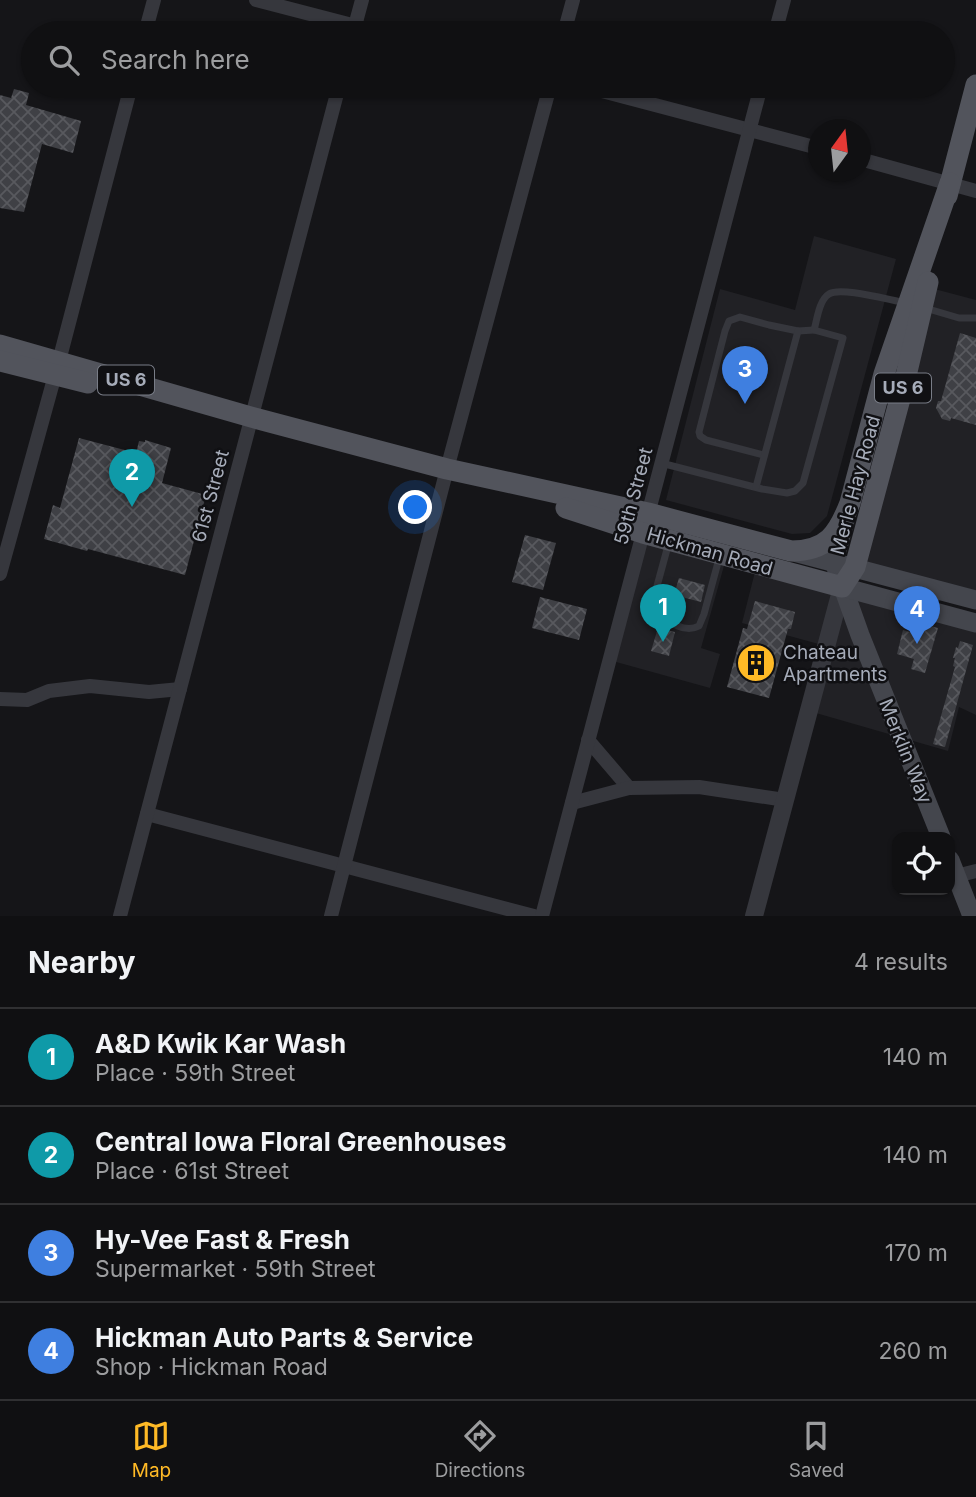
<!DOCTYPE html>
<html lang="en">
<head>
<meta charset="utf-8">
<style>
	:root { --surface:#101012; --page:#19191b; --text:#f1f3f6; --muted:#9c9d9f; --line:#303032; --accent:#ffba26 }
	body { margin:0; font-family:Inter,sans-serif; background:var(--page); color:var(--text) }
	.controls { position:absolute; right:21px; bottom:21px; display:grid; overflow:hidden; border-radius:14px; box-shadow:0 2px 5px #0004 }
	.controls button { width:63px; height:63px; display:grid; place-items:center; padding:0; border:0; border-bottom:2px solid var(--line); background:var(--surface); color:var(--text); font:35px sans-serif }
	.compass { position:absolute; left:808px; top:119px; width:63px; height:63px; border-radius:50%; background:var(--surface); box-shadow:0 2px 5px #0004; rotate:15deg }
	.you { position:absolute; left:416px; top:508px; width:24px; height:24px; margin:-18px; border:5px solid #fff; border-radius:50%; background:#1a73e8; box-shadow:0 0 0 10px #1a73e833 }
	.badge { display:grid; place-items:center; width:46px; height:46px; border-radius:50%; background:var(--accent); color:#fff; font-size:23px; font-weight:700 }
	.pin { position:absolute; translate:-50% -58px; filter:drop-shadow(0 2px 4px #0008) }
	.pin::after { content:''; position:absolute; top:37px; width:24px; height:21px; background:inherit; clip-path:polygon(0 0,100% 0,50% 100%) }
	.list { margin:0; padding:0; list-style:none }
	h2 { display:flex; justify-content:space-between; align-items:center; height:91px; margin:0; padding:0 28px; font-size:30px }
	h2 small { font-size:23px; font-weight:400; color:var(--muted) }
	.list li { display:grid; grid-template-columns:46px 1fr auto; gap:21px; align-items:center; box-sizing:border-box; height:98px; padding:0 28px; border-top:2px solid var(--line) }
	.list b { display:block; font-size:26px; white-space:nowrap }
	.list p { margin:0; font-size:23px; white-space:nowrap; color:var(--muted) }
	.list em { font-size:23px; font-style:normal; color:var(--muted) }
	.icon { flex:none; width:38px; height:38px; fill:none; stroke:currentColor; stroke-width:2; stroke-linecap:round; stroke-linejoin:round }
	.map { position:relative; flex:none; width:976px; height:916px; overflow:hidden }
	.search { position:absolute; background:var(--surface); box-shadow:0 2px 5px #0004; left:21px; right:21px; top:21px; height:77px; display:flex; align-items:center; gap:18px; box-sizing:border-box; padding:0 24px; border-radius:38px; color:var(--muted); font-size:26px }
	.sheet { height:483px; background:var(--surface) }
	nav { display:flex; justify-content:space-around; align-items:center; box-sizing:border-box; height:98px; border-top:2px solid var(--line); background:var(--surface); font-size:19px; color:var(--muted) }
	nav a { display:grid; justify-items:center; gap:4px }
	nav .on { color:var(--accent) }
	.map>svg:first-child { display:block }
	.built { fill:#212125 }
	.building { fill:url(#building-cross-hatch) }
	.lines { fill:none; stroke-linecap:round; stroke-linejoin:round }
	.service { stroke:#36373d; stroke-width:7 }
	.minor { stroke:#36373d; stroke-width:14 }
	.tertiary { stroke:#36373d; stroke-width:18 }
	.secondary { stroke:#44464d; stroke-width:19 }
	.primary { stroke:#52545c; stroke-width:21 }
	.labels { text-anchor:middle; stroke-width:5; stroke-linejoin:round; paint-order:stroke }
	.shield { fill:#101013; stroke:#797d87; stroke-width:2 }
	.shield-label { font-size:18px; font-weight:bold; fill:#a6acb9 }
	.street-label { font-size:19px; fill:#a6acb9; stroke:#101013 }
	.poi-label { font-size:19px; fill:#a6acb9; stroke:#101013; text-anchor:start }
</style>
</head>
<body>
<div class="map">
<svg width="976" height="916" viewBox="0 0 976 916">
	<defs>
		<pattern id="building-cross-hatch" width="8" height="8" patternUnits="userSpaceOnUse" patternTransform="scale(1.75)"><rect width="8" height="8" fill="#3f4045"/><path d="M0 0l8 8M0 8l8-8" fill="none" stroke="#58595e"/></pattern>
	</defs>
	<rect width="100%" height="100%" fill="#151518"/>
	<g class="built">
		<polygon points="814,236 896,259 827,516 810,533 792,534 666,500 720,289 795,310"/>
		<polygon points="927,287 976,300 976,600 855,567"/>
		<polygon points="643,533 727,555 701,648 720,654 710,688 609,660"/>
		<polygon points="757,564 976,623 976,715 959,707 948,751 809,711 826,646 742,623"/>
	</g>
	<g class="building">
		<polygon points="14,89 29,93 26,105 81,121 73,153 42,144 24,212 0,208 0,95 11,98"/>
		<polygon points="960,333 976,338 976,425 951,418 950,421 942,419 936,408 938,401 941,401"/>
		<polygon points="79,438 136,453 139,441 145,442 145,440 171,448 162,483 206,495 185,575 88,549 87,551 44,539 53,505 60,508"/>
		<polygon points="525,535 556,543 543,590 512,582"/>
		<polygon points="679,578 705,585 701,602 674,595"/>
		<polygon points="540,597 587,609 579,640 532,628"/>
		<polygon points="755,601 795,612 791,629 788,629 769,698 727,687 743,628 747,629"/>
		<polygon points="923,624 938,628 925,673 911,669 914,659 897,654 903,630 920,635"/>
		<polygon points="658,628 675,632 669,656 651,651"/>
		<polygon points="960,641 973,645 945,747 933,744 955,667 953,666 955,658 953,658 956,647 958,648"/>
	</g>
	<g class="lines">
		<g class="service">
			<polyline points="925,308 959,318 976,318"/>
			<polyline points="764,455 706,440 700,436 699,432 725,331 729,321 740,317 769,325 798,331 814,330"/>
			<path d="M661,463L762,489L787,493L795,491L803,483L843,338L814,330C817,320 819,300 829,294C841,286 892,301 907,303"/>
			<polyline points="756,487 798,331"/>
			<path d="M669,542L651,608C665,618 682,635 699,626L704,614L720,555"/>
		</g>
		<g class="minor">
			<polyline points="256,0 383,33"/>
			<polyline points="145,33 154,0"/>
			<polyline points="353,33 362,0"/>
			<polyline points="564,33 573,0"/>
			<polyline points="775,33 784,0"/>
			<polyline points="583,86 818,148"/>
			<polyline points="860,159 976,191"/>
			<polyline points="59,361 131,86"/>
			<polyline points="0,574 55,375"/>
			<polyline points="0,699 27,700 49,691 90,686 149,692 180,689"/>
			<polyline points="588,740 629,788"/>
			<polyline points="572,803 629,788 699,787 785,800"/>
			<polyline points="147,814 534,916"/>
			<polyline points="956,876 976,871"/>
			<polyline points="120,916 339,86"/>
			<polyline points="331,916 447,469 550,86"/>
			<polyline points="542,916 761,86"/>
		</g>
		<polyline class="tertiary" points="754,916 842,587"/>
		<g class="secondary">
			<polyline points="845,520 834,562 860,635 941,837"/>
			<polyline points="794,552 976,600"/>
			<polyline points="842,587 976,623"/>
			<polyline points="950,860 972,916"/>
		</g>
		<g class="primary">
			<polyline points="947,196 976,85"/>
			<path d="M0,345L251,417L447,469L648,513L791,551C827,551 838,534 850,503L884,374L950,183"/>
			<polyline points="0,361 88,383"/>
			<polyline points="566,508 643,533 842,587 855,567 905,380 928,282"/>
		</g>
	</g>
	<defs>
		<symbol id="building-disc" viewBox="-11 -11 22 22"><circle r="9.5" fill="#ffba26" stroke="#101013"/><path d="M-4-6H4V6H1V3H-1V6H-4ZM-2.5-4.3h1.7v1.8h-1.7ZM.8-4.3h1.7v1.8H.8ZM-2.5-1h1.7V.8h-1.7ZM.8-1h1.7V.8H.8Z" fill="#111"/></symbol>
	</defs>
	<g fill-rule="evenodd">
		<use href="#building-disc" x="734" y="641" width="44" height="44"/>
	</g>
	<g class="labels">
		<g class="shield">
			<rect x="98" y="365.5" width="56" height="29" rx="5"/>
			<rect x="875" y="373.5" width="56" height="29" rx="5"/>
		</g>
		<g class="shield-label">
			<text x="126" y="386">US 6</text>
			<text x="903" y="394">US 6</text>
		</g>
		<g class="street-label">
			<text transform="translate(855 485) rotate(-75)" y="7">Merle Hay Road</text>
			<text transform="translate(210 496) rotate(-75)" y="7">61st Street</text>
			<text transform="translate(633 496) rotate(-75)" y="7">59th Street</text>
			<text transform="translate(710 551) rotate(16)" y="7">Hickman Road</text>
			<text transform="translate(906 751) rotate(68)" y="7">Merklin Way</text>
		</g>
		<g class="poi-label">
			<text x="783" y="659">Chateau<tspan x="783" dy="22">Apartments</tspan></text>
		</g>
	</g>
</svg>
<div class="controls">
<button><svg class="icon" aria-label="locate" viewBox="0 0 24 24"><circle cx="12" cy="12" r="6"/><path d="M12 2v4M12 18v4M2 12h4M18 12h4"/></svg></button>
</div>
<svg class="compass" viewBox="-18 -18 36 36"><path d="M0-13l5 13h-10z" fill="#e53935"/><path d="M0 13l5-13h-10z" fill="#9c9d9f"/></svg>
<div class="you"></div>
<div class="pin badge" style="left:663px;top:642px;background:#0f9aa8">1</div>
<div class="pin badge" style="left:132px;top:507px;background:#0f9aa8">2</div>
<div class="pin badge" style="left:745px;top:404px;background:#3f7fe0">3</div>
<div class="pin badge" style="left:917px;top:644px;background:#3f7fe0">4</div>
<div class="search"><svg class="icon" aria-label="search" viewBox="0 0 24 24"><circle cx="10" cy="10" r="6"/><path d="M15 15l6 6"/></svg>Search here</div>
</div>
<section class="sheet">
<h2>Nearby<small>4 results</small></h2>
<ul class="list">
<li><span class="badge" style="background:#0f9aa8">1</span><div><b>A&amp;D Kwik Kar Wash</b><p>Place · 59th Street</p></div><em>140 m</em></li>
<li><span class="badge" style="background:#0f9aa8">2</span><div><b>Central Iowa Floral Greenhouses</b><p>Place · 61st Street</p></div><em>140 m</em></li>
<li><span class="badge" style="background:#3f7fe0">3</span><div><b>Hy-Vee Fast &amp; Fresh</b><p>Supermarket · 59th Street</p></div><em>170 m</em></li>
<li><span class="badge" style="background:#3f7fe0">4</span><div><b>Hickman Auto Parts &amp; Service</b><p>Shop · Hickman Road</p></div><em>260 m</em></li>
</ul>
</section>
<nav>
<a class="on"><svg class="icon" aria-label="map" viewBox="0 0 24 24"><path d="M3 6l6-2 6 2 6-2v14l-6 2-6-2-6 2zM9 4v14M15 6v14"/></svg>Map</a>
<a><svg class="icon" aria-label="directions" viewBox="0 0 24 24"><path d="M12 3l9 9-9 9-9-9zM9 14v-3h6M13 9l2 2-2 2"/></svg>Directions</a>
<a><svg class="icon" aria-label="saved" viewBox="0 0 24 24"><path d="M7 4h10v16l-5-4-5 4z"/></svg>Saved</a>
</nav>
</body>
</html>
